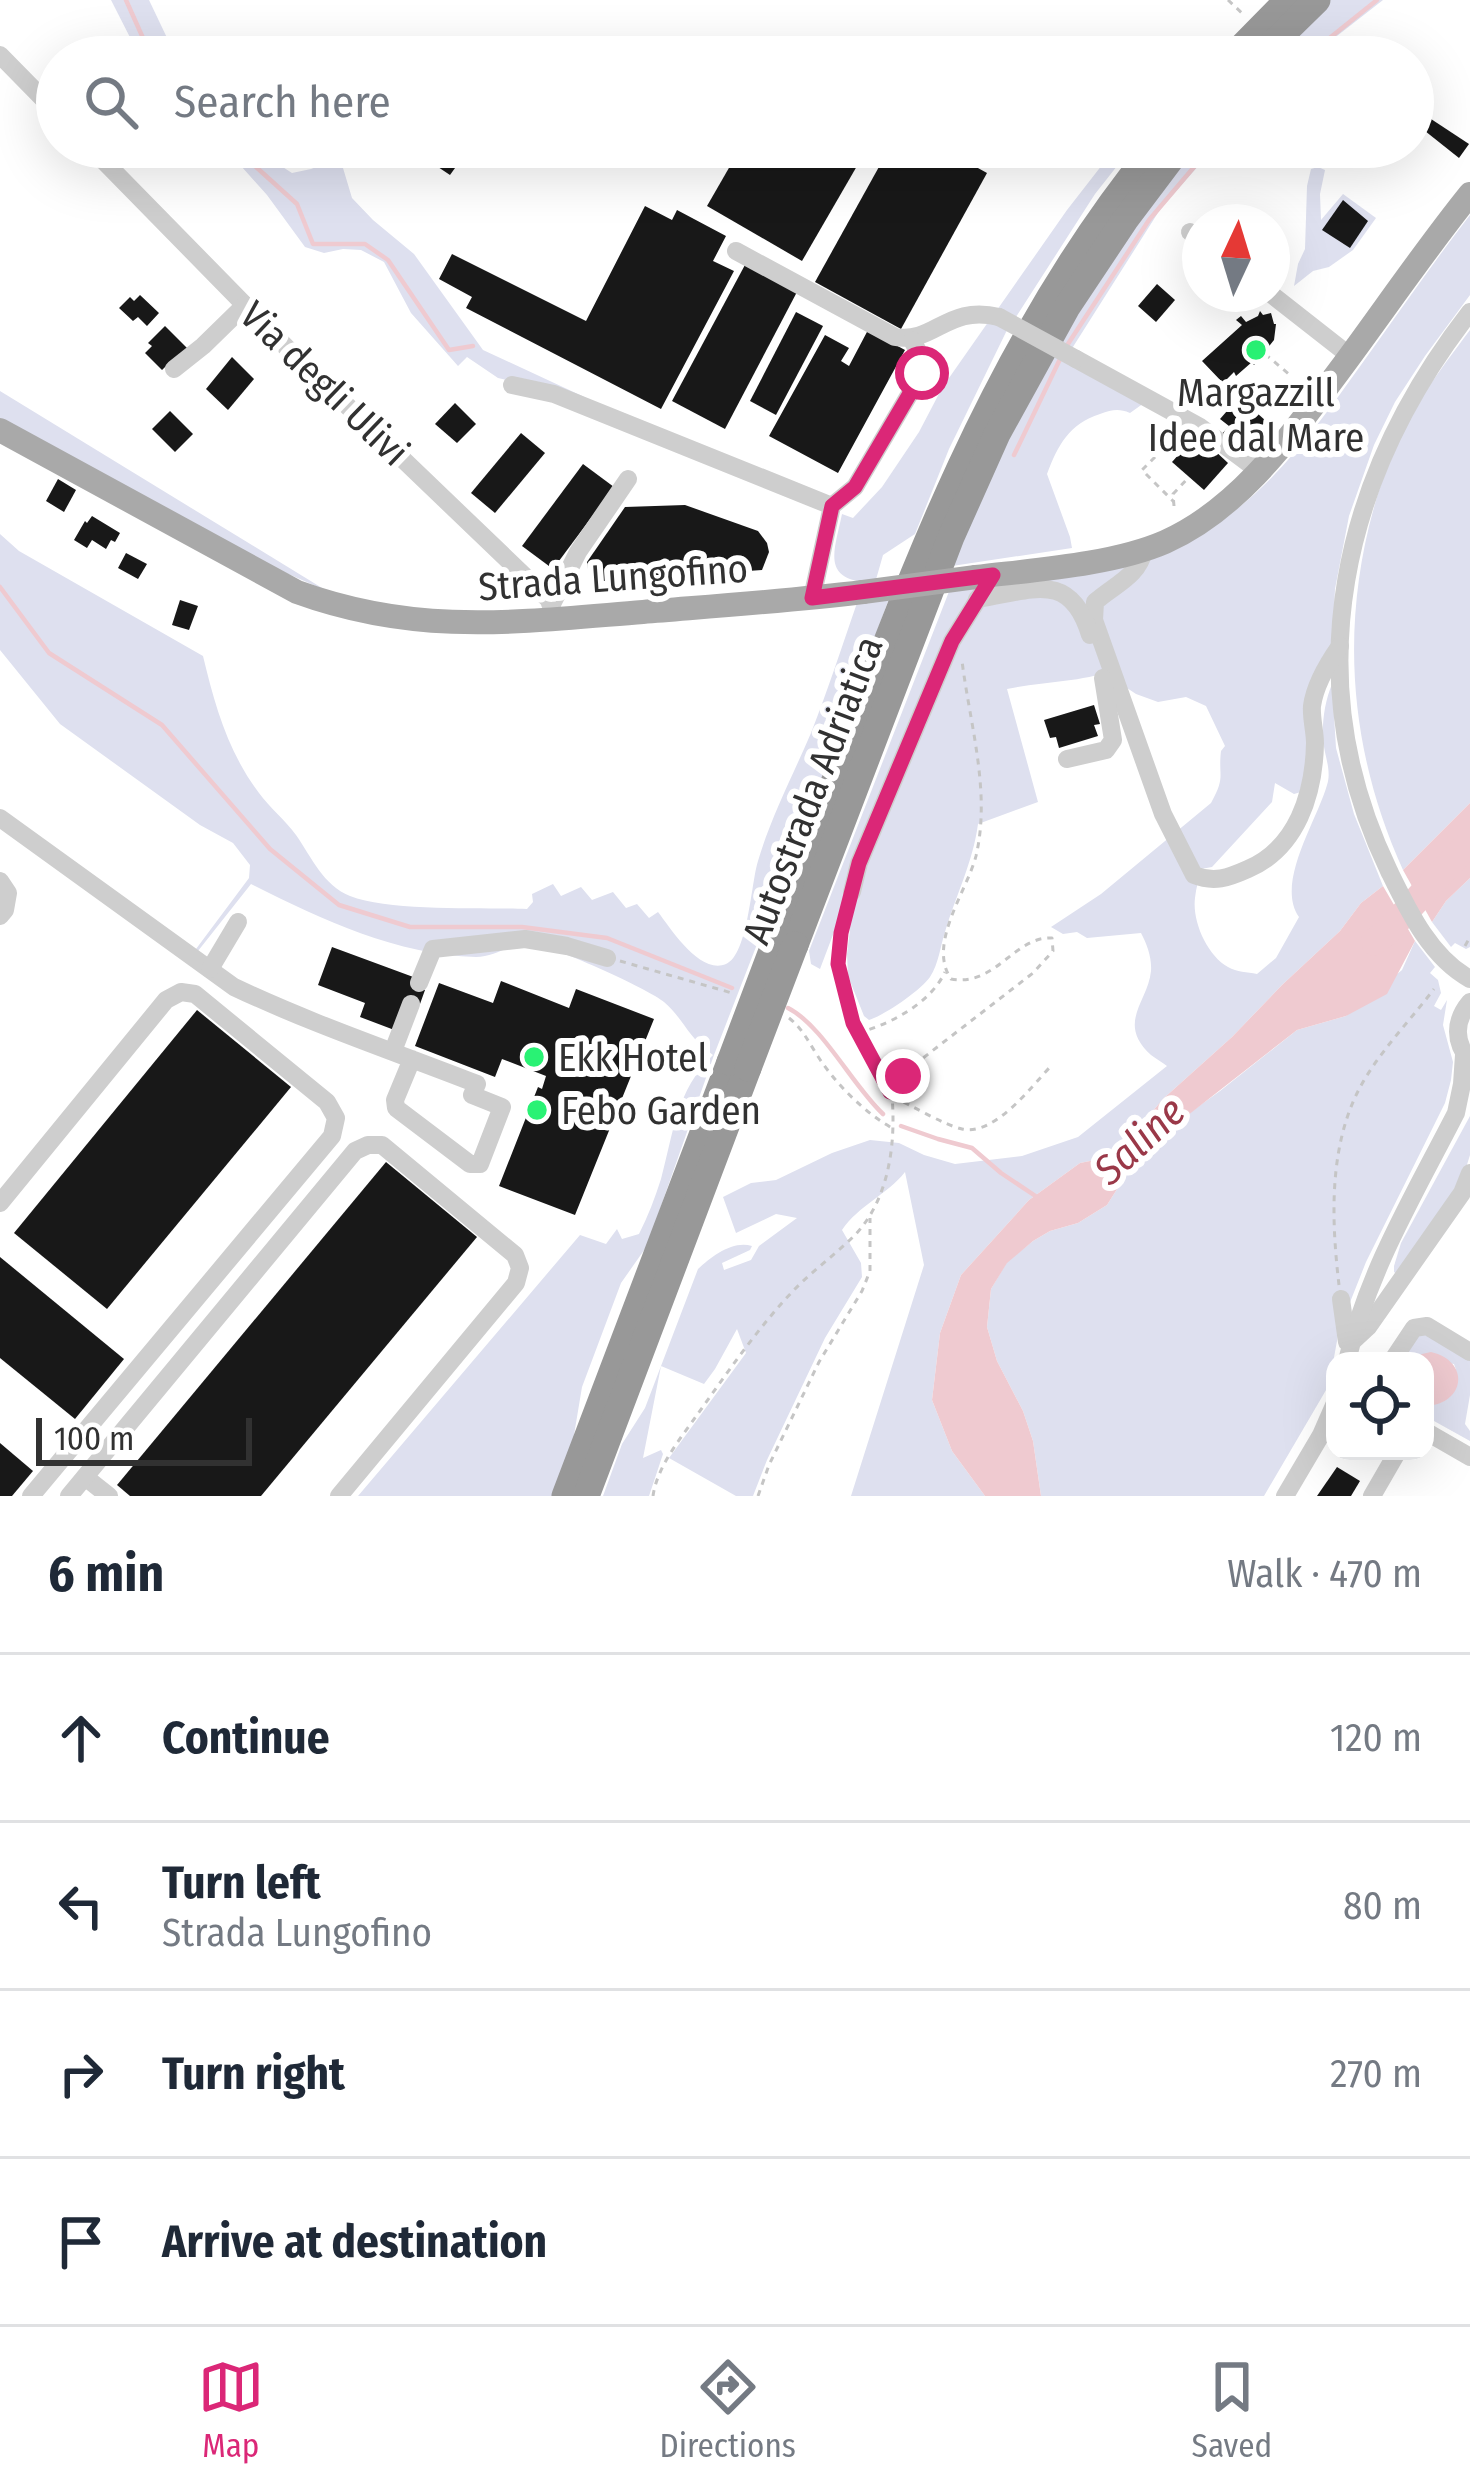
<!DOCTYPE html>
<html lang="en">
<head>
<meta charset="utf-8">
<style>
	:root { --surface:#fff; --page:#f2f2f3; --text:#1f2937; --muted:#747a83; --line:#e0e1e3; --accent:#db2777 }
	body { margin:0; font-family:"Fira Sans Condensed",sans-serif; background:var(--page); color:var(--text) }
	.controls { position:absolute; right:36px; bottom:36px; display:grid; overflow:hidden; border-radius:24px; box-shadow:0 12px 48px #0002 }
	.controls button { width:108px; height:108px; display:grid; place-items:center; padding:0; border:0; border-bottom:3px solid var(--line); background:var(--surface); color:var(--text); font:60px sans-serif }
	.compass { position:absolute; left:1182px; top:204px; width:108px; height:108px; border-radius:50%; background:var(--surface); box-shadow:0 12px 48px #0002; rotate:4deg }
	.scale { position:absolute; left:36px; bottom:30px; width:216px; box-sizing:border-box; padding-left:12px; border:6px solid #313131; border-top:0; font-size:33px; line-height:42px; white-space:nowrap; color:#313131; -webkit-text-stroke:9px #fff; paint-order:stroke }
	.stop { position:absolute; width:36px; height:36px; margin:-27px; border:9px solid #db2777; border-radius:50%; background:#fff }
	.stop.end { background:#db2777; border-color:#fff; box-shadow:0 3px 12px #0008 }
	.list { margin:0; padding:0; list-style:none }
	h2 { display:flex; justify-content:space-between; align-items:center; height:156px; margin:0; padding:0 48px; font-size:51px }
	h2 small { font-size:39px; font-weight:400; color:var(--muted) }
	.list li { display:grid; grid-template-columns:78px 1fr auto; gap:36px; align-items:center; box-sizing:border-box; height:168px; padding:0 48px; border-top:3px solid var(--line) }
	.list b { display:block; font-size:45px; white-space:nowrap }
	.list p { margin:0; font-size:39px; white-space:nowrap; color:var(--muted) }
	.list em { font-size:39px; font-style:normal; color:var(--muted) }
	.icon { flex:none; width:66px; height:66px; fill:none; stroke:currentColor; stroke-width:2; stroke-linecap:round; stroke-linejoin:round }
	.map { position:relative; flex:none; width:1470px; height:1496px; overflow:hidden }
	.search { position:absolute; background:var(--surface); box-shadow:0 12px 48px #0002; left:36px; right:36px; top:36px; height:132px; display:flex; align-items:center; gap:30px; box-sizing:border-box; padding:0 42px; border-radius:66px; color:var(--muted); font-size:45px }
	.sheet { height:828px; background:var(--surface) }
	nav { display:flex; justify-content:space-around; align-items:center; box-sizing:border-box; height:168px; border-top:3px solid var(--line); background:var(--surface); font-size:33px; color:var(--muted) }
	nav a { display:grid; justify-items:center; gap:6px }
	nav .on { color:var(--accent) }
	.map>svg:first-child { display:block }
	.green { fill:#dee0ef }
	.water { fill:#efcad0 }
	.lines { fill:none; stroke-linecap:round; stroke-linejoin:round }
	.stream { stroke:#efcad0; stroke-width:4.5 }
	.river { stroke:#efcad0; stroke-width:27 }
	.building { fill:#181818 }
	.path { stroke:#c5c5c5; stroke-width:3; stroke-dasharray:6 6; stroke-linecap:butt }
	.minor { stroke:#cecece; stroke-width:18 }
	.major { stroke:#a9a9a9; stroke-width:24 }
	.highway { stroke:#989898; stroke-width:27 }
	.minor-bridge { stroke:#cecece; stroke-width:18 }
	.major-bridge { stroke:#a9a9a9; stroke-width:24 }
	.highway-bridge { stroke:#989898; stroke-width:27 }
	.route { stroke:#db2777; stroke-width:15 }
	.poi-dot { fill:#29f274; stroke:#fff; stroke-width:4.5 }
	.labels { text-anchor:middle; stroke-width:12; stroke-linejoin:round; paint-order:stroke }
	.street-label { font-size:39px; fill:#313131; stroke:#fff }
	.poi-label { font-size:39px; fill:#313131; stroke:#fff; text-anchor:start }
	.water-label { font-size:42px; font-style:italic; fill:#9a3848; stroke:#fff }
</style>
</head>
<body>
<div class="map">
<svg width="1470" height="1496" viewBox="0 0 1470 1496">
	<rect width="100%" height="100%" fill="#fff"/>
	<g class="green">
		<polygon points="111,0 149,0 169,42 182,57 140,57"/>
		<polygon points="1330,0 1383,0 1310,57 1272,57"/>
		<polygon points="224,147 263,147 275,162 292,173 311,169 340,158 352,198 373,220 414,254 483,350 694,448 554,391 498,378 467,357 458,366 411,313 384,262 361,250 343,249 324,253 305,247 267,195"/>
		<polygon points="1116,147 1132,147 1095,194 1014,320 997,310 1067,210"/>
		<polygon points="1190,147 1215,147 1161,208 1071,350 1059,344 1098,280"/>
		<polygon points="1318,167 1325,170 1320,194 1321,220 1343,194 1376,218 1353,250 1329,267 1313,271 1294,286 1298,264 1305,249 1307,186 1311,169"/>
		<path d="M1470,215V295L1425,356L1395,402L1374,445L1349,516L1335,589L1332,651L1318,679L1310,766L1301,792L1294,794L1275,783L1272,802L1212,867L1201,869C1199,878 1196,888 1195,898C1192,921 1207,955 1228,967C1237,972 1247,972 1257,974L1276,958L1299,917C1275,883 1317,821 1327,785C1332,770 1324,755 1323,739C1322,721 1325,701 1332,684L1336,748L1354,814L1383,886L1361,903L1340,931L1282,985L1232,1037L1164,1098L1125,1143L1095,1160L1080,1163L1029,1200L961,1275L940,1333L932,1400L952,1451L985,1496H851L924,1265L905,1172C887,1195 859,1205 842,1230L861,1263L862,1277L825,1338L767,1460L753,1496H736L669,1458L746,1353L737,1329L715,1369L704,1384L661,1366L643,1458L661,1450L663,1454L649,1496H603L622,1444L645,1408L698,1269C712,1256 733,1240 752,1246L750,1250L722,1263L724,1270L751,1260L759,1246L797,1218L776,1214L736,1233L723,1197L751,1183L776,1180L832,1153L870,1140L899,1143L924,1155L955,1164L1022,1156L1078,1137L1167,1066C1162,1062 1156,1059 1151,1055C1116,1023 1148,1002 1151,971C1152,958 1147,944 1141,933L1087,938L1077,932L1063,934L1051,927L1101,894L1211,803C1226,776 1218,777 1221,751L1225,746L1206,706L1186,697L1158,702L1136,694L1124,686L1115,670C1076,683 1046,681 1007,689L1038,802L978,824C973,862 956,895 945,932C940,947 939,963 930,977C921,990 885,1015 869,1020L864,1016L848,976L847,954L850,929L845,903L820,969L811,964L809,951L950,589L1212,527C1275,486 1318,425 1361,365C1397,315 1432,264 1470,215Z"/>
		<path d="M991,318L1008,328L949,449L915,534L883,555L875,583C820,581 834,553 842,514L853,518L882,487L919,432L942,388Z"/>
		<path d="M1470,330V803L1403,870C1343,737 1338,599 1389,461C1406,414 1440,370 1470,330Z"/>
		<path d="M1054,353L1144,403L1130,413C1118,408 1112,410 1100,414C1069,424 1058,445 1047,474L1070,537L1072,548L952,566L1002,452Z"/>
		<polygon points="0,391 327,591 277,569 0,418"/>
		<path d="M0,534L19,551L203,656C215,706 228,752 259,793C270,808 285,820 296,835C312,858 323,885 350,896C390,912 481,907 527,909L533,902L532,894L553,884L561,896L581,887L592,900L613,892L626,908L637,904L649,918L658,912C671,929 700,975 726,964C748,955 751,883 758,861C771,817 793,775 811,733C828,690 842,646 857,603L890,596L846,715L714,1055L647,1246L621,1283L582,1387L573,1441L553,1496H358L580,1235L606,1244L617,1229L622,1239L639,1234C648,1216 655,1198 661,1179C674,1131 676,1091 713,1055C687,1037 684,1019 664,1002C651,990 545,942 529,943C511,943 495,957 476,957C396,955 321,919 251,884L198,951L196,949L249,878L250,865L233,843L200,825L60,724L0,650Z"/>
		<polygon points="1470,878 1470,947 1466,949 1455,943 1451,947 1432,922 1446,901"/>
		<polygon points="1415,941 1435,967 1430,973 1438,980 1441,993 1434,1006 1441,1010 1447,1000 1443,1025 1453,1062 1451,1080 1445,1103 1366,1262 1339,1330 1329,1385 1264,1496 1041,1496 1033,1441 1023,1411 997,1361 987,1327 991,1289 1007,1262 1033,1241 1050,1231 1078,1223 1107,1205 1126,1175 1160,1137 1181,1119 1220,1091 1297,1030 1346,1016 1402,970"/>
		<polygon points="1470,1116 1470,1155 1459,1190 1401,1277 1394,1272 1394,1266 1401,1243"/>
		<path d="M1420,1329L1470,1355V1395L1465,1424L1470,1431V1441L1425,1416V1405C1449,1406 1463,1386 1454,1364L1415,1358L1412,1361H1400Z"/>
	</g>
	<g class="water">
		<polygon points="1470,803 1470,878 1446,901 1432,922 1403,870"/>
		<polygon points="1383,886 1415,941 1387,994 1346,1016 1297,1030 1160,1137 1126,1175 1107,1205 1078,1223 1050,1231 1033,1241 1007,1263 991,1289 987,1327 997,1361 1023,1411 1033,1441 1041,1496 985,1496 952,1451 932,1400 940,1333 961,1275 1029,1200 1080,1163 1095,1160 1125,1143 1164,1098 1232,1037 1282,985 1340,931 1361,903"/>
		<path d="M1431,1352C1470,1361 1466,1403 1427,1406L1425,1361H1412L1422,1354Z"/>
	</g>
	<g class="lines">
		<g class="stream">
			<polyline points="126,0 147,47 154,57"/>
			<polyline points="1306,57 1377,0"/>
			<polyline points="234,147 297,204 313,244 365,244 388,260 449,350 473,346"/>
			<polyline points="1066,347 1149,220 1211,147"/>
			<polyline points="1014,455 1061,357"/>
			<polyline points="0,587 49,653 162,725 270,849 339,905 410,927 522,927 607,938 732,988"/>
			<path d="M788,1008C823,1026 852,1085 883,1114"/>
			<polyline points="901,1126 938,1139 972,1148 1001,1173 1037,1197"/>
		</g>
		<polyline class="river" points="1374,942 1387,932 1470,842"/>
	</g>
	<g class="building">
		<polygon points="1428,117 1469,144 1459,158 1420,127"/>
		<polygon points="421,147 470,147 450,175 417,153"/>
		<polygon points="741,147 868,147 802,261 707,206"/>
		<polygon points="890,147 940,147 987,173 901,329 815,282"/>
		<polygon points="1343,200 1368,221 1350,248 1322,230"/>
		<polygon points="645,206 672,220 677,210 726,236 713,261 734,271 661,409 466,308 472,297 439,279 452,254 586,321"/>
		<polygon points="746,263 798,290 725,429 672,401"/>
		<polygon points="1157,284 1175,300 1156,322 1138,306"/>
		<polygon points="140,295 159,313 147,326 138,317 133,321 119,308 130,297 134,301"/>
		<polygon points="1260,311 1263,315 1271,313 1274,324 1276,324 1274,340 1254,365 1252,362 1236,376 1234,372 1223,383 1202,361 1242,325 1236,320 1241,316 1246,322 1258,316"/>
		<polygon points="796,312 823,326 776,415 750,401"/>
		<polygon points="165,326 190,351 172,360 162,370 145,353 152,346 148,343"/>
		<polygon points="868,330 905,350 838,473 769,436 825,335 849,348 841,361 849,366"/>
		<polygon points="232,357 254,379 228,410 206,389"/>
		<polygon points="455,403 476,424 457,443 435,424"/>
		<polygon points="1234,403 1248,405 1266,421 1243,447 1222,434 1229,426 1220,419"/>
		<polygon points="170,411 193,434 175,452 152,429"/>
		<polygon points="521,433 545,453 495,513 471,493"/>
		<polygon points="1197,434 1228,463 1204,490 1172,462"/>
		<polygon points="583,464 614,487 553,569 522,546"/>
		<polygon points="58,479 76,490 64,512 46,501"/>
		<polygon points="685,505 758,531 767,543 769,552 762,570 590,582 587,562 625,507"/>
		<polygon points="92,516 120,533 115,542 111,540 106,549 92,540 87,548 74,540 85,521 87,523"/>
		<polygon points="126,553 147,564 138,579 118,568"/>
		<polygon points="180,600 198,606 189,630 172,625"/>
		<polygon points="1094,705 1100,724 1094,725 1098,736 1059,748 1056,737 1050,738 1044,720"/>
		<polygon points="332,947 416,978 414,986 425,990 420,1004 408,1000 397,1031 360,1017 365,1003 318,985"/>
		<polygon points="501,981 569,1008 576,989 654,1019 575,1215 499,1186 538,1087 542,1089 546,1076 502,1059 495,1077 415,1046 439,983 493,1003"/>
		<polygon points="197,1010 291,1087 107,1309 14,1233"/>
		<polygon points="386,1162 477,1237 261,1496 130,1496 117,1485"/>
		<polygon points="0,1257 124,1359 75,1419 0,1358"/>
		<polygon points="0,1443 33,1471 12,1496 0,1496"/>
		<polygon points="1337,1467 1360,1481 1351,1496 1317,1496"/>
	</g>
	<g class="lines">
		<g class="path">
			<polyline points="1228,0 1244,15"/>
			<polyline points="1413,100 1431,112"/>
			<polyline points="1265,354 1290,375"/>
			<polyline points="1165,436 1161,451 1142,470 1174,502"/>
			<polyline points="1174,506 1173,494 1189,477"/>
			<path d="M848,906C843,924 837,945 838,963C841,1009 867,1050 888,1089"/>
			<polyline points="1465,946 1470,937"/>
			<polyline points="620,961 732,993"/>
			<path d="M789,1018C803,1029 809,1043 819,1058C836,1084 865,1113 892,1128"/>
			<path d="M858,1033C890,1024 930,1004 945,972"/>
			<path d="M890,1092L914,1065L1033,973L1053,951L1052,938C1014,936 996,987 951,979C927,944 967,891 976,856C991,792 970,725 962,661"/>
			<path d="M893,1097C911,1105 944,1125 962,1129C995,1136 1031,1087 1051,1066"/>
			<path d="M1339,1285C1331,1217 1328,1138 1366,1077C1385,1046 1412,1018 1434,989"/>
			<path d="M653,1496C657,1467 680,1439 697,1415C727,1373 757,1329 793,1291C812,1271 835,1255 855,1235C889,1199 896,1144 892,1096"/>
			<polyline points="758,1496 769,1465 819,1362 862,1291 870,1271 870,1218"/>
		</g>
		<g class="minor">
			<polyline points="0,55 57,113"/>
			<polyline points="90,147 288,349 537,588 549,600 555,619"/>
			<polyline points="1190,232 1200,239"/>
			<path d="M736,251L895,337C935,344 947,304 999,317"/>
			<polyline points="1271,294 1350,356"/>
			<path d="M1470,312C1342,477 1295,676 1389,871C1408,910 1430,957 1470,979"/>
			<polyline points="1076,359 1200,427 1259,471"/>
			<polyline points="174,369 203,346 245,305"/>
			<polyline points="512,385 554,394 832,506"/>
			<path d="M1144,550C1139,576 1114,585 1095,602L1094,620L1163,814L1194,875C1214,883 1228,878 1248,869C1297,848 1314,794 1315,743C1315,731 1311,718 1312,706C1315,684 1328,663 1340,646"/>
			<polyline points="812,598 832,506 855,487 922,373 921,357 912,340"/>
			<path d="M977,599C1031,591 1070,569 1090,635"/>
			<polyline points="551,606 578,552 628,479"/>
			<polyline points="1067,759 1106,750 1113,740 1103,678"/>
			<path d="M0,818L234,987C312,1024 395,1052 477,1084L472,1095L502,1107L480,1164H470L396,1108L395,1100L412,1059"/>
			<polyline points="0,881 8,893 5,910 0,916"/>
			<polyline points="852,892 859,863 952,641 993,575"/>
			<polyline points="210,969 238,922"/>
			<polyline points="419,983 433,949 525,939 567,946 607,958"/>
			<path d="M1470,1002C1454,1021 1454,1042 1470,1061"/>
			<polyline points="393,1051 411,1004"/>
			<polyline points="0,1203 166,1000 181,992 195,994 327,1102 336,1118 332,1136 31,1496"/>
			<polyline points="1341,1299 1347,1342"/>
			<polyline points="1354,1340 1368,1327 1462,1193 1470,1173"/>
			<path d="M1347,1361C1367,1273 1415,1193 1456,1113L1462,1084L1464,1055"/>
			<polyline points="1392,1361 1414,1328 1427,1326 1470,1352"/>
			<polyline points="1425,1431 1470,1457"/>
			<polyline points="85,1477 109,1496"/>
			<polyline points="69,1496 355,1151 368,1145 382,1145 515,1255 520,1268 516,1283 339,1496"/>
			<polyline points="1285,1496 1321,1435 1335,1403"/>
			<polyline points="1372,1496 1398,1451"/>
		</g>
		<g class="major">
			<path d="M0,430L297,592C418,636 517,622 643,612C716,606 790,601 863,592"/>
			<path d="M976,577C1033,570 1112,565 1165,542C1241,508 1291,435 1339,371C1383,312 1424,251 1470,194"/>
		</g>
		<g class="highway">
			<polyline points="1232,57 1288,0"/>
			<polyline points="1259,57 1317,0"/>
			<path d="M776,940C879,667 967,376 1155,147"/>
			<polyline points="795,945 951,537 997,434 1067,307 1125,220 1180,147"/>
			<polyline points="565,1496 730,1062"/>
			<polyline points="586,1496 748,1068"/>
		</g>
		<polyline class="minor-bridge" points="999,317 1076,359"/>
		<polyline class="major-bridge" points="863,592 976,577"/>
		<g class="highway-bridge">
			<polyline points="730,1062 776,940"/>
			<polyline points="748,1068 795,945"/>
		</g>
	</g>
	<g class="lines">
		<polyline class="route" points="903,1076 890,1092 853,1023 838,964 841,933 859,863 952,641 993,575 812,598 832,506 855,487 922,373"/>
	</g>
	<g class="poi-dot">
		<circle cx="1256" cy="350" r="12"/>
		<circle cx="534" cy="1057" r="12"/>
		<circle cx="537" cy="1110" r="12"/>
	</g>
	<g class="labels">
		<g class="street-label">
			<text transform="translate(325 383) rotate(44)" y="14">Via degli Ulivi</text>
			<text transform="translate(613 577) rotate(-4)" y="14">Strada Lungofino</text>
			<text transform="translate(812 790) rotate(-69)" y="14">Autostrada Adriatica</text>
		</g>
		<g class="poi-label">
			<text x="1256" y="406" text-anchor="middle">Margazzill<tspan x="1256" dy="45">Idee dal Mare</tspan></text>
			<text x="558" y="1071">Ekk Hotel</text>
			<text x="561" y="1124">Febo Garden</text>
		</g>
		<g class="water-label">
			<text transform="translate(1139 1140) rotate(-43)" y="15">Saline</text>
		</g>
	</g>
</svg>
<div class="controls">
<button><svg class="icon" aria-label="locate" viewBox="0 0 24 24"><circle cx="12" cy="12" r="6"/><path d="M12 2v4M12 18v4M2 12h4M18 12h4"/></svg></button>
</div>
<svg class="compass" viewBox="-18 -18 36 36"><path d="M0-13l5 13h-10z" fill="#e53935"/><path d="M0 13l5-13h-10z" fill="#747a83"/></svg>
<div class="scale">100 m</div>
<div class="stop" style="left:922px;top:373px"></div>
<div class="stop end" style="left:903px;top:1076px"></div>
<div class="search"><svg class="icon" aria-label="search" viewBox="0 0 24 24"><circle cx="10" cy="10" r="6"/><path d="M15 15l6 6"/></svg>Search here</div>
</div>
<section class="sheet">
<h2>6 min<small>Walk · 470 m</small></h2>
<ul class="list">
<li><svg class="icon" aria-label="ahead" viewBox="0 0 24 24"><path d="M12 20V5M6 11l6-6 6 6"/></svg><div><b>Continue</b></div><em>120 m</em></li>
<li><svg class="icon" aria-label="left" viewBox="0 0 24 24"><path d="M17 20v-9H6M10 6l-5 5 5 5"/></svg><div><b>Turn left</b><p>Strada Lungofino</p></div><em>80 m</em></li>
<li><svg class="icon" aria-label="right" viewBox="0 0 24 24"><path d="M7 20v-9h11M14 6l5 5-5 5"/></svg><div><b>Turn right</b></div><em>270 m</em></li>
<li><svg class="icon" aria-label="arrive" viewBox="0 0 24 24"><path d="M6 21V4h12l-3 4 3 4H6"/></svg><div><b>Arrive at destination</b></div></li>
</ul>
</section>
<nav>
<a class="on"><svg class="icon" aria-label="map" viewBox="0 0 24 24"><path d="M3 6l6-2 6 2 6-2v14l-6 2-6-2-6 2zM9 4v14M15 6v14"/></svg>Map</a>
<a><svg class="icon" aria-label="directions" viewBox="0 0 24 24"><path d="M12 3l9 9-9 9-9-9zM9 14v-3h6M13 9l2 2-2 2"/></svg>Directions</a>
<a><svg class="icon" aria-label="saved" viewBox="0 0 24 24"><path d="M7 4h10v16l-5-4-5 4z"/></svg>Saved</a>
</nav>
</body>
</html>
